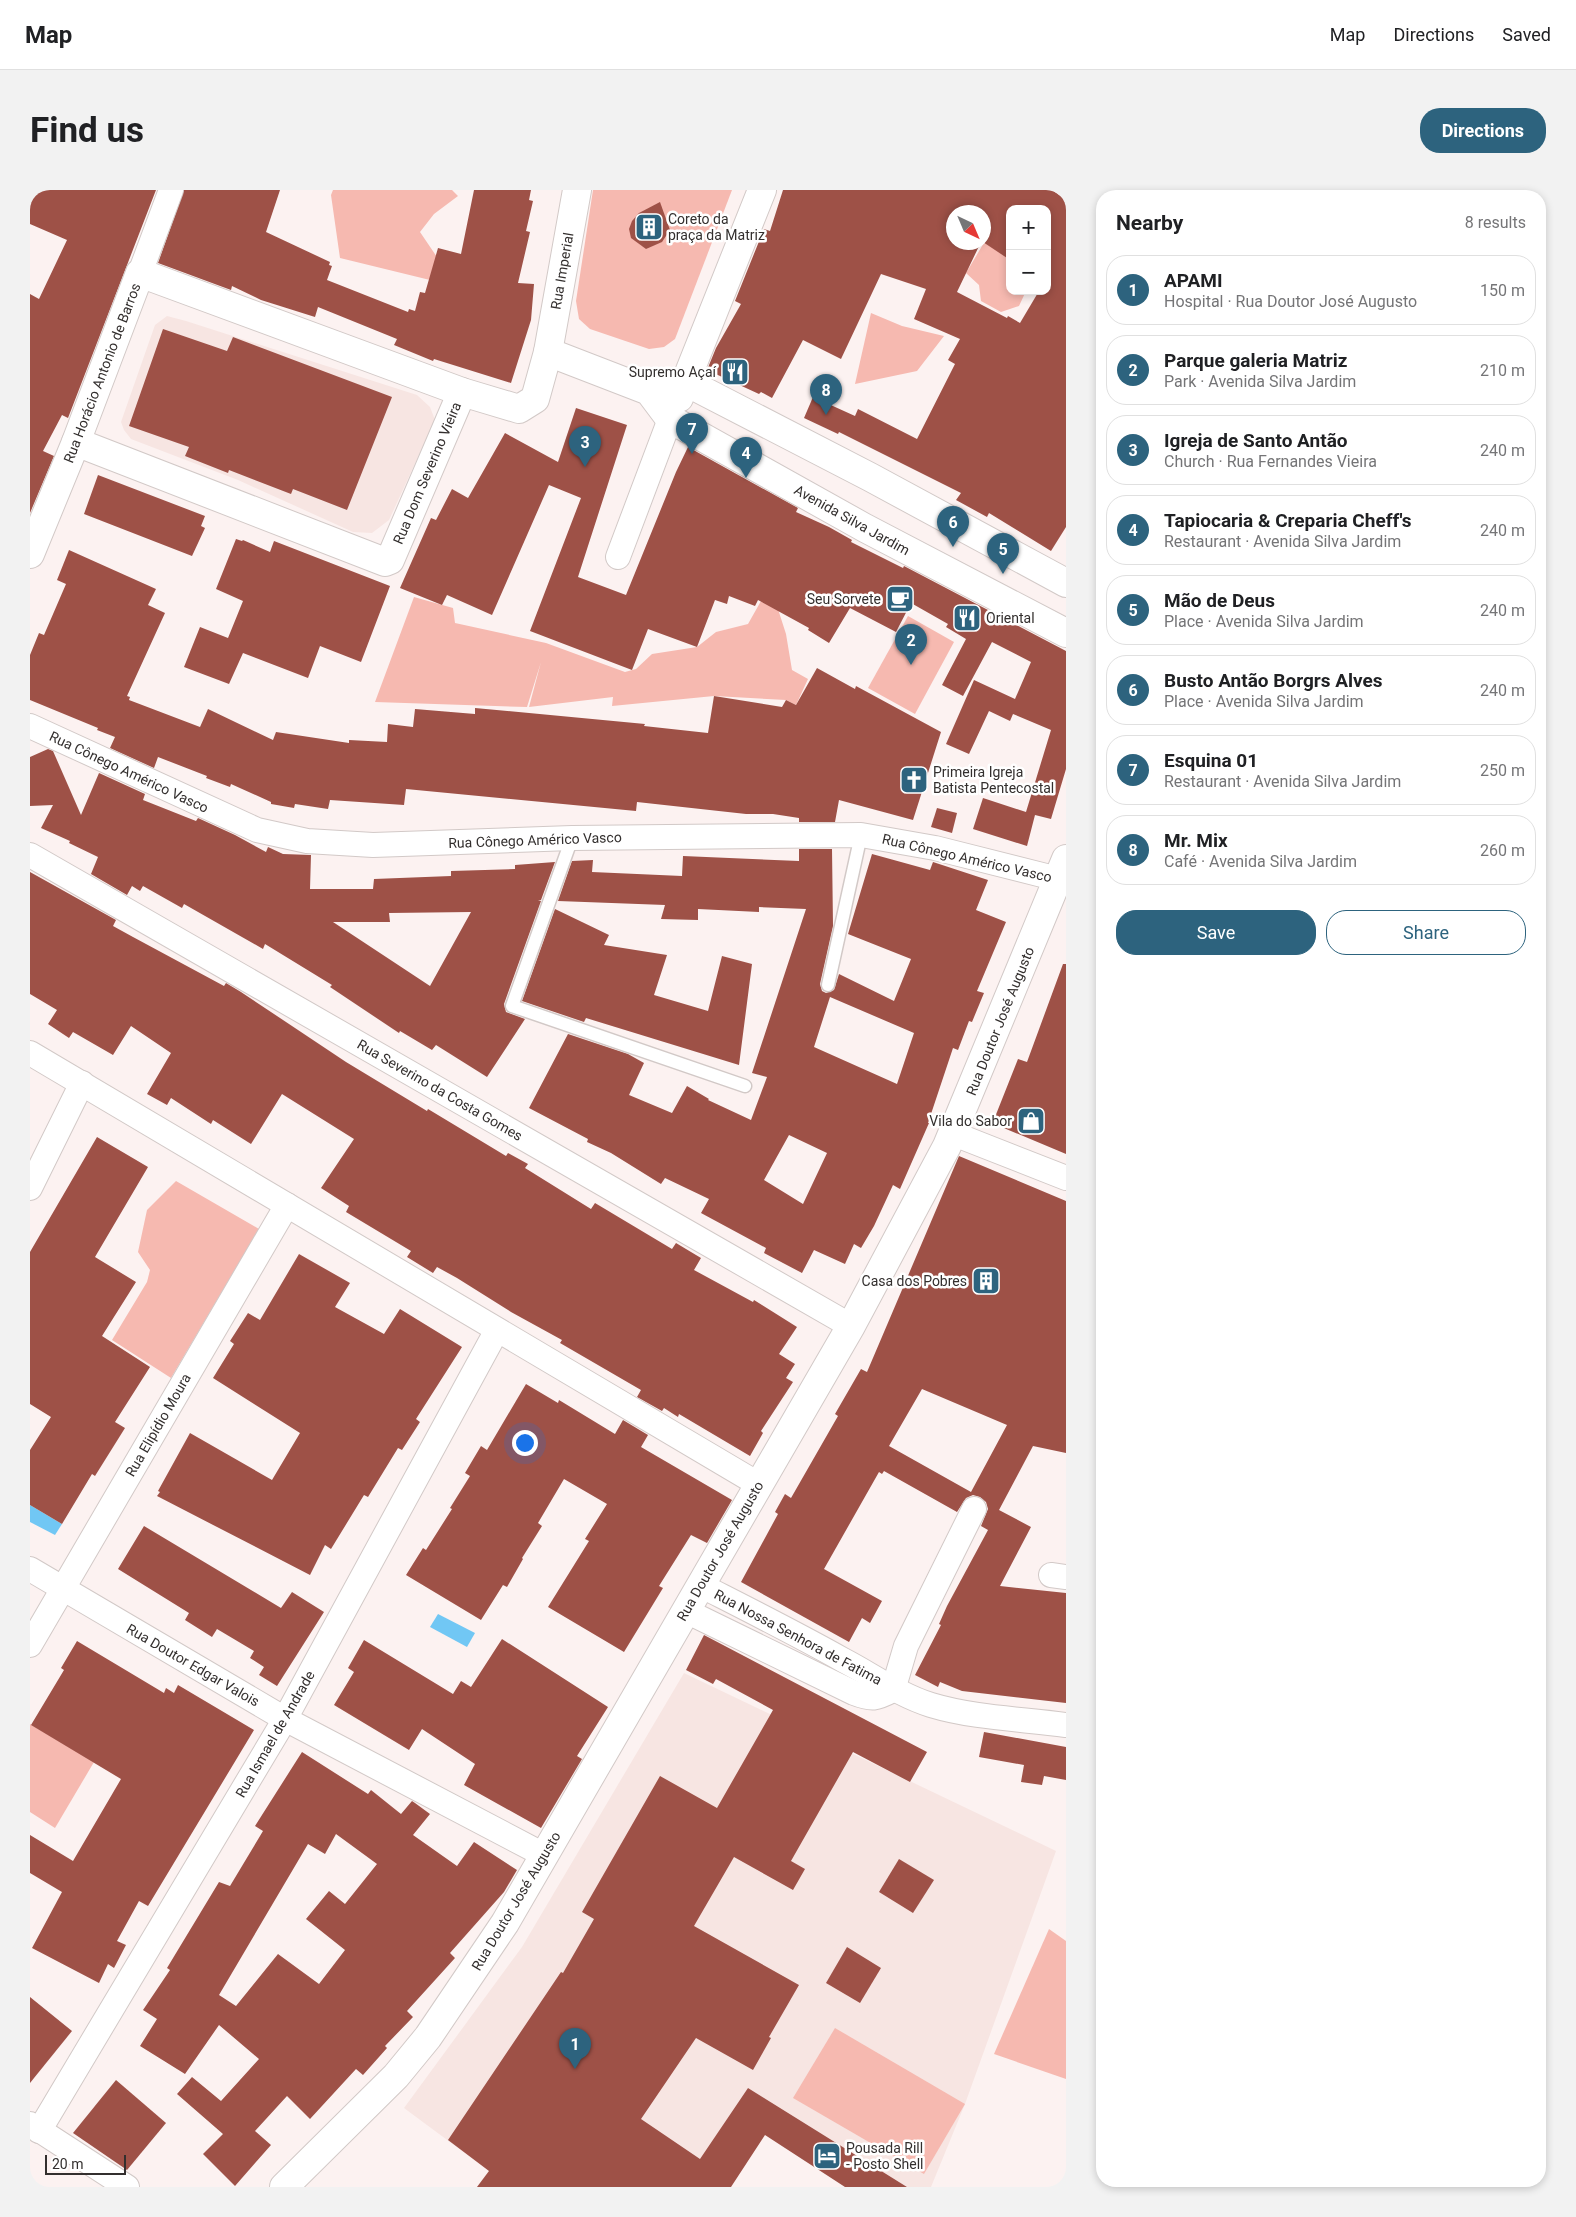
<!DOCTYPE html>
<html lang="en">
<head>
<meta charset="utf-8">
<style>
	:root { --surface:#fff; --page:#f2f2f2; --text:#202124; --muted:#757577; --line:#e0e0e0; --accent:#2d637e }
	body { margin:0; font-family:Roboto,sans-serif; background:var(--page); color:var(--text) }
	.controls { position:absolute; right:15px; top:15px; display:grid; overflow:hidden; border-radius:10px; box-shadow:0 2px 8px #0003 }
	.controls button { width:45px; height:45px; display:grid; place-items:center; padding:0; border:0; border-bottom:1px solid var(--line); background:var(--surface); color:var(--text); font:25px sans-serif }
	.compass { position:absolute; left:916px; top:15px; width:45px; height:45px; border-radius:50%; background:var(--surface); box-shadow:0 2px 8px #0003; rotate:136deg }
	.scale { position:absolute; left:15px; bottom:12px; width:81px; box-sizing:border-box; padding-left:5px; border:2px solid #332f2e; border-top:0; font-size:14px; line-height:18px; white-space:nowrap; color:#332f2e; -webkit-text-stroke:4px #fff; paint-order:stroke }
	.you { position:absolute; left:494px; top:1252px; width:18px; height:18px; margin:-12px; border:4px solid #fff; border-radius:50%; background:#1a73e8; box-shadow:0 0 0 8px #1a73e833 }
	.badge { display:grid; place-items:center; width:32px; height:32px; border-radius:50%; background:var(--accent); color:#fff; font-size:16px; font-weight:700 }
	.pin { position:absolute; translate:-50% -41px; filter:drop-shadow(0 1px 2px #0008) }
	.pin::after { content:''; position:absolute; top:26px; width:18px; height:15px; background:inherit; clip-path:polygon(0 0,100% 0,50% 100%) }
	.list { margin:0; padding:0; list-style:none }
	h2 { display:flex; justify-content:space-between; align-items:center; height:65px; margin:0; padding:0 20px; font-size:21px }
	h2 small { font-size:16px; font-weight:400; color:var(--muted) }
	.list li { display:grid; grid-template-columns:32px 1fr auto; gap:15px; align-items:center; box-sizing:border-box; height:70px; margin:0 10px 10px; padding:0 10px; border:1px solid var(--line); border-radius:20px }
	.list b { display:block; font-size:19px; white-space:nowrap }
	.list p { margin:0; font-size:16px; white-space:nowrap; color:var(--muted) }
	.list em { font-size:16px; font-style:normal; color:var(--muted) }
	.actions { display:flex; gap:10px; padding:15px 20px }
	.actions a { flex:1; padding:11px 0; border:1px solid var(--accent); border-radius:20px; text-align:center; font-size:18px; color:var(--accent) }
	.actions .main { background:var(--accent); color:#fff }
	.map { position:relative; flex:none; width:1036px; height:1997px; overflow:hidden; border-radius:20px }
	header { display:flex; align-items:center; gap:30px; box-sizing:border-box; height:70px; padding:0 25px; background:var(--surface); border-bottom:1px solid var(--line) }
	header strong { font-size:24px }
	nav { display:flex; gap:28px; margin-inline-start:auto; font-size:18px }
	.intro { display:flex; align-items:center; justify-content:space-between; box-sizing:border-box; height:120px; padding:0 30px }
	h1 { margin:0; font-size:35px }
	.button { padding:12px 22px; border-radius:20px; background:var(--accent); color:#fff; font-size:18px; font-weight:700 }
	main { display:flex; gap:30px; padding:0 30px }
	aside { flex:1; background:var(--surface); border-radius:20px; box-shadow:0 2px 8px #0003 }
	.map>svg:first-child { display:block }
	.built { fill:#f7e5e2 }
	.green { fill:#f6b9b0 }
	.water { fill:#71c7f4 }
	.building { fill:#9e5147; fill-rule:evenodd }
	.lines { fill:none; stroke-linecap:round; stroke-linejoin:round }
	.service-casing { stroke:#d2c9c7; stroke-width:15 }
	.minor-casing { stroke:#d2c9c7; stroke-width:26 }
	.tertiary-casing { stroke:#d2c9c7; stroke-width:30 }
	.secondary-casing { stroke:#d2c9c7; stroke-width:30 }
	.service { stroke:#fff; stroke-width:12 }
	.minor { stroke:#fff; stroke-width:24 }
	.tertiary { stroke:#fff; stroke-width:28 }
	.secondary { stroke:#fff; stroke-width:28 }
	.labels { text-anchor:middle; stroke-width:5; stroke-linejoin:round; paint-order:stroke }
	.poi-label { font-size:14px; fill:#332f2e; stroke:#fff; text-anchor:start }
	.street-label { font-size:14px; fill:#332f2e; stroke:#fff }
</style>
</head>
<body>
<header>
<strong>Map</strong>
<nav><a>Map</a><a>Directions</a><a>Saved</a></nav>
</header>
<div class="intro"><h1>Find us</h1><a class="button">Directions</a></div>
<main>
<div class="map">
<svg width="1036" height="1997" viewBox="0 0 1036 1997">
	<rect width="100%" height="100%" fill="#fcf2f1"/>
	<g class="built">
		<polygon points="137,126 156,131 387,205 400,217 405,230 359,330 342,343 323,342 208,290 101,249 94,240 91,232 125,135"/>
		<polygon points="654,1483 1026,1661 935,1914 901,1997 877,1997 718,1898 652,1997 447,1997 459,1981 374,1918 492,1757"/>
	</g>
	<g class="green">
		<polygon points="303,0 422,0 428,6 404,24 390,42 409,70 400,90 310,68 301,5"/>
		<polygon points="563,0 702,0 645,149 634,157 619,159 560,139 549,129 546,111"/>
		<polygon points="958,46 980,69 980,101 996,101 989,116 971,122 951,111 949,95 936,83"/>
		<polygon points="841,123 872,136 914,146 887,181 825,194"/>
		<polygon points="384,407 423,418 425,433 516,453 595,482 606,479 622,464 667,457 686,442 718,434 731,411 747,416 756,444 762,480 778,489 766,515 756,510 684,506 582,516 583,507 499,517 511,472 497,517 345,512"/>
		<polygon points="878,426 924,452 885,524 838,498"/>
		<polygon points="146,991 229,1039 141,1188 82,1150 117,1092 120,1080 108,1062 117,1020"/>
		<polygon points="0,1534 64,1572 25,1638 0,1622"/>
		<polygon points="1019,1739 1036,1751 1036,1889 964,1864"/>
		<polygon points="805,1838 935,1914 894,1984 763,1908"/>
	</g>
	<g class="water">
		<polygon points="0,1315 32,1334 25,1345 0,1332"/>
		<polygon points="408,1424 445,1443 437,1457 400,1437"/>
	</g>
	<g class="building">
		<polygon points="0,0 126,0 38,228 32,225 13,261 24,266 0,323 0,104 9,109 37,50 0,34"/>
		<polygon points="154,0 250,0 236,42 300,72 299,75 302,76 297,90 378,122 379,119 385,121 390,102 395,103 408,58 431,64 444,0 501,0 499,10 503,11 496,41 500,42 488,93 504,94 501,130 481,193 404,169 403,171 364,155 367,149 288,117 285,127 231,110 202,96 201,100 128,73"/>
		<path d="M753,0H1022L1036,10V337L1021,361L959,323L957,327L926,310L931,303L809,242L808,244L774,228L783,207L825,226L828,219L887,249L925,174L918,170L930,149L884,129L896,99L851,84L811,169L773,150L742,208L731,202L729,204L677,180L686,158L711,114L705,111L734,39L740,41ZM980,19H1017V101H1009L990,133L978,126L977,128L927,102L951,52H924V22H954L953,52L980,70Z"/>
		<polygon points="630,12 640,40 632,52 616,59 601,48 599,39 602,31 609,23"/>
		<polygon points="133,139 197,161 203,147 362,207 317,320 263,299 261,304 199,280 198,283 155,266 159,257 99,236"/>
		<polygon points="546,218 597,235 548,387 596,405 646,282 658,257 768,318 766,322 799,337 822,350 821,352 873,378 874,376 1036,461 1036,579 1021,629 1005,625 997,656 943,639 953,608 996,622 1021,540 983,524 980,531 959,521 939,564 916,554 944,490 985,509 1001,472 962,452 933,506 912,495 936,449 916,437 918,434 881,413 866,442 820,418 799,453 778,440 779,438 728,410 725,416 699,406 697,414 685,410 667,457 618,439 602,480 500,441 551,308 519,295 462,425 417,405 412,415 370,398 401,328 406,330 422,299 438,308 475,243 528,272"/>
		<polygon points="68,285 175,326 171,336 175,338 162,366 54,324"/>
		<polygon points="206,349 212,351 213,350 240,362 244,351 360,396 331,472 290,456 278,488 213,463 199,494 154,477 170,437 198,448 213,411 186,399"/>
		<polygon points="39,360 126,399 118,415 135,423 97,506 100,507 99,510 170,537 178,519 243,550 246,542 319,553 319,550 357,552 358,534 383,537 385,519 445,524 445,518 615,534 614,536 678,543 684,506 752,517 756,510 766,515 787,478 825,499 826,496 911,542 883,630 809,610 805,632 769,632 769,628 743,624 716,624 607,612 606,621 376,599 374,615 300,610 298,619 265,614 264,618 241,614 241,612 201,594 200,597 176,588 177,586 128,567 124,578 80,558 85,547 67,540 68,538 0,510 0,465 9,443 14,445 36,394 27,390"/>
		<path d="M18,559L23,561L51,625L69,583L115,604L113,610L166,631L168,628L205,645L236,662L238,657L253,664L281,665L280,699H343L344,689L421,686V681L485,679V675L525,672L511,710H508L511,711L474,814L476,822L495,829L457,887L406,855L402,860L370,841L369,843L300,797L302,795L235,754L233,759L154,714L152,718L113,696L110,701L102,696L97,705L61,684L68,667L39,653L40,651L11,638L23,615L0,616V567ZM441,722L400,796L303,732H360L359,723Z"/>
		<polygon points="907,618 927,623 922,643 901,637"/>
		<path d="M769,659H802L803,736L790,794L792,801L796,803L804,800L809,784L864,811L881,769L818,744L842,664L900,680L903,672L958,690L946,720L976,732L947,801L954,803L942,832L939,831L928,860L923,858L898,933H899L870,999L863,995L844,1036L831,1058L824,1054L815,1074L784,1060L772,1083L734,1063L736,1058L671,1023L679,1009L635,988L631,994L581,963L557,952L558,949L499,918L538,844L598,864L614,873L599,905L642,923L657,896L679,909L678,910L721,930L737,887L722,883L776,719L729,717V722L668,719V730L631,729L635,715L528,711L542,671L563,670L562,682L652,686L653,666L769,671ZM800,807L884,843L867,894L784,857ZM759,945L797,963L773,1014L734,990Z"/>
		<polygon points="0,682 86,730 83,736 103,747 194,796 196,793 211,802 316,872 397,921 398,919 476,966 478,963 498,974 495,978 561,1019 565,1013 642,1059 646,1053 671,1068 664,1080 723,1112 724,1110 767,1137 749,1164 765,1174 756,1188 763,1192 731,1241 733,1243 720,1266 649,1224 648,1227 634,1218 632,1221 607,1207 611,1200 530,1153 532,1150 481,1122 427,1088 407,1077 403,1083 377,1067 381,1061 316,1022 319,1016 291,998 324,949 252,904 221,954 183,930 181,934 141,908 137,915 117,904 141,863 101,836 83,865 43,842 39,848 18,834 27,820 0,804"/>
		<polygon points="525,719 579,745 574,755 637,765 624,805 678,821 692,766 722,774 709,875 556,828 554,832 492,811"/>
		<polygon points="1033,774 1036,774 1036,964 969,936 965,927 988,869 997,872"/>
		<polygon points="67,947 118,977 65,1067 106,1092 72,1146 120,1177 85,1232 95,1238 65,1286 62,1284 32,1334 0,1315 0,1260 21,1227 0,1214 0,1062"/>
		<path d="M929,966L1036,1011V1263L1003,1256L969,1320L1001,1337L970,1396L1036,1403V1513L932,1501L910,1492L908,1497L885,1485L911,1435L909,1434L917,1416L958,1340L951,1336L958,1319L956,1312L950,1307L943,1305L936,1308L927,1322L854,1281L852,1284L849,1282L794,1379L852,1411L840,1433L832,1428L819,1452L711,1392L748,1324L745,1322L755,1304L761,1308L808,1226L805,1224L831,1179L837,1182ZM892,1199L977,1235L941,1302L859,1256Z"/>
		<polygon points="269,1064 320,1093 305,1117 354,1144 370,1119 432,1157 386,1229 390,1232 372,1260 368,1258 338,1307 334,1305 301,1359 295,1355 280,1385 127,1306 130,1302 128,1301 160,1243 242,1290 270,1243 183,1188 204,1154 200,1151 218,1123 230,1130"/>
		<polygon points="496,1194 528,1213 529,1210 585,1244 593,1230 618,1245 611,1257 702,1310 677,1353 661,1345 629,1396 633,1398 594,1462 518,1417 559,1351 555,1349 577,1314 534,1289 508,1333 512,1336 492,1368 493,1369 477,1397 473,1395 451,1430 376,1385 393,1358 396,1360 422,1319 420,1318 440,1286 435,1283 451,1256 457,1260"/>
		<polygon points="114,1336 251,1418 262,1402 294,1422 247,1496 229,1485 234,1477 220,1468 224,1461 187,1439 182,1447 155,1430 159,1423 88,1379"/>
		<polygon points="674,1445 897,1562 880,1592 823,1562 761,1671 775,1679 763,1700 704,1667 664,1736 769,1795 739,1847 741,1848 723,1880 666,1848 611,1929 670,1969 718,1898 877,1997 815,1997 735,1945 701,1997 447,1997 459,1981 418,1950 531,1782 533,1783 564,1729 552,1722 630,1586 687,1618 743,1520 686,1489 683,1494 656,1480"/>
		<polygon points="472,1449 578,1517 547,1566 552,1569 511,1638 434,1595 445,1574 392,1539 379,1560 304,1515 324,1482 318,1478 334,1450 423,1504 431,1491 441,1497"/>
		<polygon points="47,1451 134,1503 136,1498 144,1503 148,1495 224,1540 118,1716 109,1711 87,1751 96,1755 84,1778 78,1774 69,1793 2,1758 32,1702 0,1683 0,1645 43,1671 91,1589 1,1535 34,1480 31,1478"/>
		<polygon points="954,1542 1036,1557 1036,1590 1014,1586 1012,1595 991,1592 994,1575 949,1567"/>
		<path d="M272,1562L338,1604L341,1600L371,1624L382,1611L385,1613L400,1624L383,1645L427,1676L444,1652L487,1680L474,1702L420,1763L425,1768L377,1821L383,1827L355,1856L357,1858L333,1885L326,1879L280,1929L257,1906L225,1941L241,1955L205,1996L173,1964L193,1944L147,1904L162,1887L191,1911L229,1869L189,1835L155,1884L110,1856L127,1829L113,1820L140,1780L137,1778L189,1692L200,1696L233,1641L225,1636ZM306,1644L347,1674L315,1714L299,1701L276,1729L315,1760L289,1794L248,1764L206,1816L189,1805L278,1654L295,1664Z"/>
		<polygon points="869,1669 904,1690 883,1723 849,1702"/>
		<polygon points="817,1757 851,1778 830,1813 796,1793"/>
		<polygon points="0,1807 42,1841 0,1893"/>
		<polygon points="86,1890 136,1933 97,1980 43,1943"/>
	</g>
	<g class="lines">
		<defs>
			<g id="service">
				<polyline points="542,648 482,816 715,896"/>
				<polyline points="798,795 831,645"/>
			</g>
			<g id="minor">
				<polyline points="110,83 141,0"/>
				<polyline points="588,367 640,229"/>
				<polyline points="0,536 227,640 277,651 343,655 542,648 831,645 905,658 1028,689"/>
				<polyline points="0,665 821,1136"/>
				<polyline points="0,863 728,1294"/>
				<polyline points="924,944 1036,988"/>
				<polyline points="0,998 52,893"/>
				<polyline points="0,1379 255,1529 514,1665"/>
				<polyline points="1021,1385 1036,1387"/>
				<path d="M672,1396C719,1420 767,1444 813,1470C842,1485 869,1505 901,1515C944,1528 992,1529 1036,1535"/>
				<path d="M656,1421L824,1503C842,1510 846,1509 863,1500"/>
				<polyline points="0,1455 257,1015"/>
				<polyline points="863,1500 876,1456 944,1319"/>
				<polyline points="0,1934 97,1997"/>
				<polyline points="9,1941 255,1529 467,1140"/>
			</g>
			<g id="tertiary">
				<polyline points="46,252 355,372 360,370 432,202"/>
				<polyline points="0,364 46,252 110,83 432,202 489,219 505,209 518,162"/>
			</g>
			<g id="secondary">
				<polyline points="547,0 518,162 619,201 640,229 835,338 1036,443"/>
				<polyline points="619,201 656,192 840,287 1036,393"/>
				<polyline points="649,208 732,0"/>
				<polyline points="254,1997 366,1886 398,1847 475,1733 821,1136 917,956 1036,669"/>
			</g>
		</defs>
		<use href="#service" class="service-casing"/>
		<use href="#minor" class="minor-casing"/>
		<use href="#tertiary" class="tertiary-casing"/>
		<use href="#secondary" class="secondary-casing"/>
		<use href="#service" class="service"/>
		<use href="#minor" class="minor"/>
		<use href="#tertiary" class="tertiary"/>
		<use href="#secondary" class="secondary"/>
	</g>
	<defs>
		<symbol id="building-square" viewBox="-11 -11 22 22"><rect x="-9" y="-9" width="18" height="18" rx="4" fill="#2d637e" stroke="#fff"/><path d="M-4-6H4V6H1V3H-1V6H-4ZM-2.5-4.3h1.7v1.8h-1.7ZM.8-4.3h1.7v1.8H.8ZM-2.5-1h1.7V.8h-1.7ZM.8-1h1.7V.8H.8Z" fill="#fff"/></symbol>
		<symbol id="restaurant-square" viewBox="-11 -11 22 22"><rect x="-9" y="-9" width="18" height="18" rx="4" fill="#2d637e" stroke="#fff"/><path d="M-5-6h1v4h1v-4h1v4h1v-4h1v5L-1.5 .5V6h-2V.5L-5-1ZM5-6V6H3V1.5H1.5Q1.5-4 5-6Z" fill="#fff"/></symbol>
		<symbol id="cafe-square" viewBox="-11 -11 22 22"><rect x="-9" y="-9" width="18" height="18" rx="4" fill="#2d637e" stroke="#fff"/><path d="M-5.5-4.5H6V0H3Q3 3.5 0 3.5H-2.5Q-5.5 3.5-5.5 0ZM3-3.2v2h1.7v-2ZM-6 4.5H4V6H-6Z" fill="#fff"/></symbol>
		<symbol id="church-square" viewBox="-11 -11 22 22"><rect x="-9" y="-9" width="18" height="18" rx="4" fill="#2d637e" stroke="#fff"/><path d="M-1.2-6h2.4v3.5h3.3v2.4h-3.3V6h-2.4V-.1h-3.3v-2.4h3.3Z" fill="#fff"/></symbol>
		<symbol id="shop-square" viewBox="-11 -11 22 22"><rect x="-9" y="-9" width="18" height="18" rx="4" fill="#2d637e" stroke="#fff"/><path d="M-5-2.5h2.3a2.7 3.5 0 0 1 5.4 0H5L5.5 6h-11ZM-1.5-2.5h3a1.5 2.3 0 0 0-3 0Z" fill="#fff"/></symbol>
		<symbol id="hotel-square" viewBox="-11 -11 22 22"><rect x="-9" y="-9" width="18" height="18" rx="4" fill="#2d637e" stroke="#fff"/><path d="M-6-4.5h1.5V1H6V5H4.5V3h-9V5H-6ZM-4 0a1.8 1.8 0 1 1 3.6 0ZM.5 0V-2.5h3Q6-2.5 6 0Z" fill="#fff"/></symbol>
	</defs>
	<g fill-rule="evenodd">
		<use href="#building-square" x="603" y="21" width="32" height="32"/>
		<use href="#restaurant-square" x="689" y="166" width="32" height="32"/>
		<use href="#cafe-square" x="854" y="393" width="32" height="32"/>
		<use href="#restaurant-square" x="921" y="412" width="32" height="32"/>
		<use href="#church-square" x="868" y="574" width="32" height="32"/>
		<use href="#shop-square" x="985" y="915" width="32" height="32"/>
		<use href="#building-square" x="940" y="1075" width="32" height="32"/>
		<use href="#hotel-square" x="781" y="1950" width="32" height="32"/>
	</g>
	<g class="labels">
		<g class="poi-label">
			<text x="638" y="34">Coreto da<tspan x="638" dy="16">praça da Matriz</tspan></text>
			<text x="686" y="187" text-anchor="end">Supremo Açaí</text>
			<text x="851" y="414" text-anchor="end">Seu Sorvete</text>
			<text x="956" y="433">Oriental</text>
			<text x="903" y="587">Primeira Igreja<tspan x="903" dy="16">Batista Pentecostal</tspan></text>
			<text x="982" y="936" text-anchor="end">Vila do Sabor</text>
			<text x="937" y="1096" text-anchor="end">Casa dos Pobres</text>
			<text x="816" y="1963">Pousada Rill<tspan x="816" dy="16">- Posto Shell</tspan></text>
		</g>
		<g class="street-label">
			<text transform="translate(532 81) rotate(-80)" y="5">Rua Imperial</text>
			<text transform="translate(72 183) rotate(-69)" y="5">Rua Horácio Antonio de Barros</text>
			<text transform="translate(397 283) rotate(-67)" y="5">Rua Dom Severino Vieira</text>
			<text transform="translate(822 330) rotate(29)" y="5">Avenida Silva Jardim</text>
			<text transform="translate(99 582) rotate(25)" y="5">Rua Cônego Américo Vasco</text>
			<text transform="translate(505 650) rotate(-2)" y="5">Rua Cônego Américo Vasco</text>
			<text transform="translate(937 668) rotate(13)" y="5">Rua Cônego Américo Vasco</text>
			<text transform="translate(970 831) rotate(-68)" y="5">Rua Doutor José Augusto</text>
			<text transform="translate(410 900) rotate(30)" y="5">Rua Severino da Costa Gomes</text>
			<text transform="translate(128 1235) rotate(-60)" y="5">Rua Elipídio Moura</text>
			<text transform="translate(690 1361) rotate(-60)" y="5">Rua Doutor José Augusto</text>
			<text transform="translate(768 1447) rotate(28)" y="5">Rua Nossa Senhora de Fatima</text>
			<text transform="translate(163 1475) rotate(30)" y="5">Rua Doutor Edgar Valois</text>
			<text transform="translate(245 1544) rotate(-60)" y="5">Rua Ismael de Andrade</text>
			<text transform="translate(486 1711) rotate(-59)" y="5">Rua Doutor José Augusto</text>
		</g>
	</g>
</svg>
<div class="controls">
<button>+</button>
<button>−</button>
</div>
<svg class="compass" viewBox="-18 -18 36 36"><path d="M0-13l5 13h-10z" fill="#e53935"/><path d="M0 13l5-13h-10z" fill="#757577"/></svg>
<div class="scale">20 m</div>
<div class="you"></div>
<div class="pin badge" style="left:545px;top:1879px">1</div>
<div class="pin badge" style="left:881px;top:475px">2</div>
<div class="pin badge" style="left:555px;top:277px">3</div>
<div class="pin badge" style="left:716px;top:288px">4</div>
<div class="pin badge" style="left:973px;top:384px">5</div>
<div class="pin badge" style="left:923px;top:357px">6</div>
<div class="pin badge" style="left:662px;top:264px">7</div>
<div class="pin badge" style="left:796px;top:225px">8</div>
</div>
<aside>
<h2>Nearby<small>8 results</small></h2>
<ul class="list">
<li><span class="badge">1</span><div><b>APAMI</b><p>Hospital · Rua Doutor José Augusto</p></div><em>150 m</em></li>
<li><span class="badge">2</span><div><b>Parque galeria Matriz</b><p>Park · Avenida Silva Jardim</p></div><em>210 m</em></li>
<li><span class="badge">3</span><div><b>Igreja de Santo Antão</b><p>Church · Rua Fernandes Vieira</p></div><em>240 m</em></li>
<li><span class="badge">4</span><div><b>Tapiocaria &amp; Creparia Cheff's</b><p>Restaurant · Avenida Silva Jardim</p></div><em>240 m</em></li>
<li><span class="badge">5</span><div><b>Mão de Deus</b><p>Place · Avenida Silva Jardim</p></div><em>240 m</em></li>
<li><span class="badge">6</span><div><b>Busto Antão Borgrs Alves</b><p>Place · Avenida Silva Jardim</p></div><em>240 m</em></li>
<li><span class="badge">7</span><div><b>Esquina 01</b><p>Restaurant · Avenida Silva Jardim</p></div><em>250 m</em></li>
<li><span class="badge">8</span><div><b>Mr. Mix</b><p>Café · Avenida Silva Jardim</p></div><em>260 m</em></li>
</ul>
<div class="actions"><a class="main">Save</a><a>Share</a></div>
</aside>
</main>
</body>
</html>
